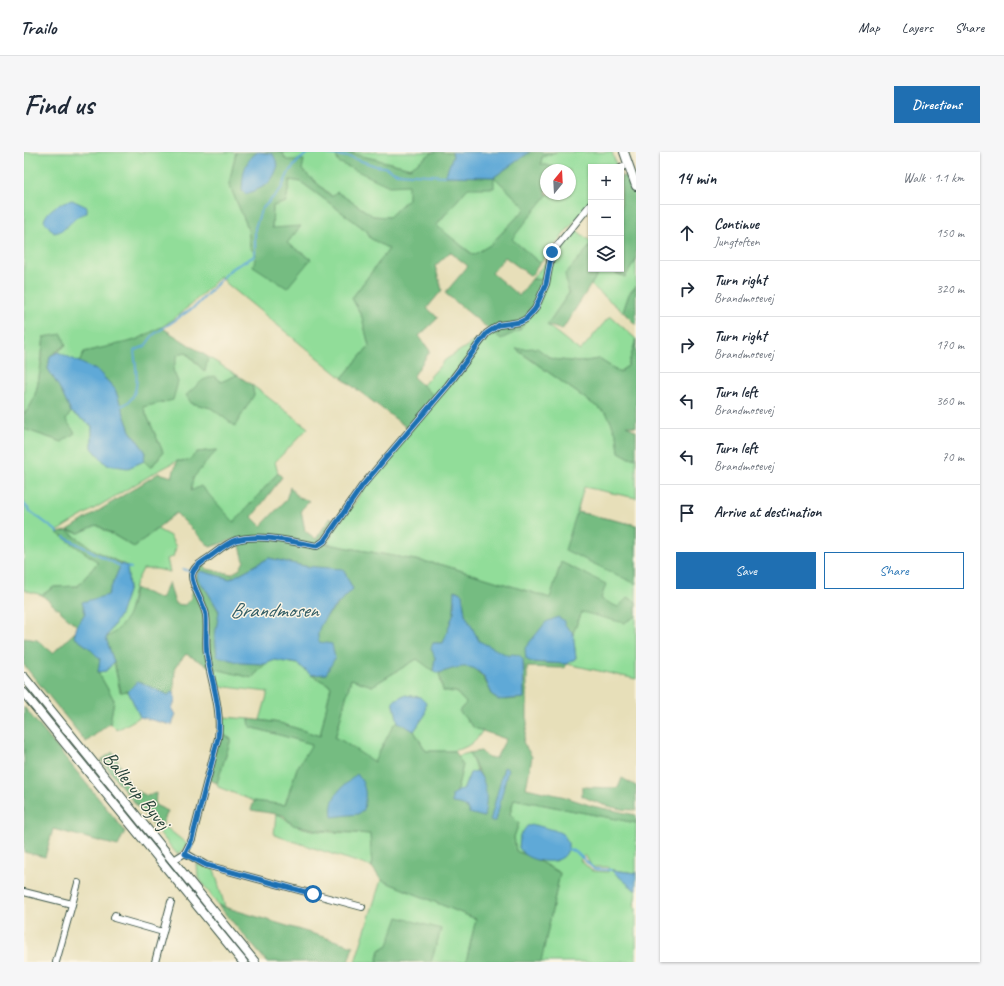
<!DOCTYPE html>
<html lang="en">
<head>
<meta charset="utf-8">
<style>
	:root { --surface:#fff; --page:#f6f6f7; --text:#1f2937; --muted:#747a83; --line:#e0e1e3; --accent:#1f6fb2 }
	body { margin:0; font-family:Caveat,sans-serif; background:var(--page); color:var(--text) }
	.controls { position:absolute; right:12px; top:12px; display:grid; overflow:hidden; border-radius:0px; box-shadow:0 1px 3px #0004 }
	.controls button { width:36px; height:36px; display:grid; place-items:center; padding:0; border:0; border-bottom:1px solid var(--line); background:var(--surface); color:var(--text); font:20px sans-serif }
	.compass { position:absolute; left:516px; top:12px; width:36px; height:36px; border-radius:50%; background:var(--surface); box-shadow:0 1px 3px #0004; rotate:18deg }
	.stop { position:absolute; width:12px; height:12px; margin:-9px; border:3px solid #1f6fb2; border-radius:50%; background:#fff }
	.stop.end { background:#1f6fb2; border-color:#fff; box-shadow:0 1px 4px #0008 }
	.list { margin:0; padding:0; list-style:none }
	h2 { display:flex; justify-content:space-between; align-items:center; height:52px; margin:0; padding:0 16px; font-size:17px }
	h2 small { font-size:13px; font-weight:400; color:var(--muted) }
	.list li { display:grid; grid-template-columns:26px 1fr auto; gap:12px; align-items:center; box-sizing:border-box; height:56px; padding:0 16px; border-top:1px solid var(--line) }
	.list b { display:block; font-size:15px; white-space:nowrap }
	.list p { margin:0; font-size:13px; white-space:nowrap; color:var(--muted) }
	.list em { font-size:13px; font-style:normal; color:var(--muted) }
	.actions { display:flex; gap:8px; padding:12px 16px }
	.actions a { flex:1; padding:9px 0; border:1px solid var(--accent); border-radius:0px; text-align:center; font-size:14px; color:var(--accent) }
	.actions .main { background:var(--accent); color:#fff }
	.icon { flex:none; width:22px; height:22px; fill:none; stroke:currentColor; stroke-width:2; stroke-linecap:round; stroke-linejoin:round }
	.map { position:relative; flex:none; width:612px; height:810px; overflow:hidden; border-radius:0px }
	header { display:flex; align-items:center; gap:24px; box-sizing:border-box; height:56px; padding:0 20px; background:var(--surface); border-bottom:1px solid var(--line) }
	header strong { font-size:19px }
	nav { display:flex; gap:22px; margin-inline-start:auto; font-size:14px }
	.intro { display:flex; align-items:center; justify-content:space-between; box-sizing:border-box; height:96px; padding:0 24px }
	h1 { margin:0; font-size:28px }
	.button { padding:10px 18px; border-radius:0px; background:var(--accent); color:#fff; font-size:14px; font-weight:700 }
	main { display:flex; gap:24px; padding:0 24px }
	aside { flex:1; background:var(--surface); border-radius:0px; box-shadow:0 1px 3px #0004 }
	.map>svg:first-child { display:block }
	.green { fill:#91dd99; stroke:#588d66; fill-rule:evenodd }
	.forest { fill:#74bc81; stroke:#4a7c5a; fill-rule:evenodd }
	.water { fill:#5fa9d7; stroke:#3f7386 }
	.lines { fill:none; stroke-linecap:round; stroke-linejoin:round }
	.stream { stroke:#5fa9d7; stroke-width:2 }
	.street-casing { stroke:#3d5548; stroke-width:8 }
	.secondary-casing { stroke:#3d5548; stroke-width:10 }
	.street { stroke:#fff; stroke-width:6 }
	.secondary { stroke:#fff; stroke-width:8 }
	.route { stroke:#1f6fb2; stroke-width:5 }
	.labels { text-anchor:middle; stroke-width:3; stroke-linejoin:round; paint-order:stroke }
	.street-label { font-size:20px; fill:#1f3d34; stroke:#fcf5e5 }
	.water-label { font-size:21px; font-style:italic; fill:#325d65; stroke:#fcf5e5 }
</style>
</head>
<body>
<header>
<strong>Trailo</strong>
<nav><a>Map</a><a>Layers</a><a>Share</a></nav>
</header>
<div class="intro"><h1>Find us</h1><a class="button">Directions</a></div>
<main>
<div class="map">
<svg width="612" height="810" viewBox="0 0 612 810">
	<rect width="100%" height="100%" fill="#fcf5e5"/>
	<filter id="ink" filterUnits="userSpaceOnUse"><feTurbulence type="fractalNoise" baseFrequency=".025" numOctaves="2"/><feDisplacementMap in="SourceGraphic" scale="8" xChannelSelector="R" yChannelSelector="G"/><feConvolveMatrix kernelMatrix="1 2 1 2 8 2 1 2 1" color-interpolation-filters="sRGB"/></filter>
	<filter id="wash" filterUnits="userSpaceOnUse"><feTurbulence type="fractalNoise" baseFrequency=".012" numOctaves="4" result="noise"/><feDisplacementMap in="SourceGraphic" scale="16" xChannelSelector="R" yChannelSelector="G"/><feGaussianBlur stdDeviation="0.9" result="paint"/><feColorMatrix in="noise" values="0 0 0 0 0 0 0 0 0 0 0 0 0 0 0 0 0 1.4 0 .05"/><feComposite in="paint" operator="in"/></filter>
	<g filter="url(#wash)">
		<rect width="100%" height="100%" fill="#e7dfb9"/>
		<g class="green">
			<path d="M0,0H212L205,32L224,76L226,95L232,103L263,91L276,75L248,77L249,54L262,50L266,28L277,30L343,79L346,86L365,97L328,146L338,165L345,194L318,226L202,131L197,124C172,148 144,177 111,188C95,194 77,196 60,200L55,211L34,200L42,193L20,185C17,205 16,248 0,262Z"/>
			<polygon points="258,0 321,0 312,3 385,32 384,47 365,65 349,64 313,40 309,45 278,18 262,8"/>
			<polygon points="322,0 409,0 387,16"/>
			<polygon points="531,0 588,0 593,15 567,15 567,49 516,111 487,87 524,42 546,42 546,18 534,18 533,16 517,12 518,5"/>
			<polygon points="470,25 502,56 466,93 450,103 412,74 444,35"/>
			<polygon points="550,76 567,90 567,93 545,141 523,173 556,199 586,164 612,187 604,214 599,217 597,221 575,207 555,210 528,207 512,197 493,198 583,262 593,283 595,300 606,306 612,306 612,346 560,335 553,360 612,373 612,527 543,512 552,506 549,481 558,460 526,446 419,413 303,392 312,375 330,352 340,335 413,247 398,234 421,208 454,187 458,192 520,128 508,127"/>
			<polygon points="612,108 612,134 605,142 599,160 567,133 575,120 587,119 601,125"/>
			<path d="M161,200L180,219L184,205L213,223L197,230L167,251L187,256L211,273L230,243L228,233L284,276L251,310L254,321L210,371L177,334L167,340C164,324 184,309 193,298L173,300L164,309H153L132,320L41,374L33,380L74,410L54,434L30,435L18,443L0,438V277L38,290L42,268L47,260L68,274V296L104,316L120,309L127,316L139,300L119,255L154,230L149,218L153,202Z"/>
			<path d="M72,373L110,395L133,377L146,384L152,395L149,405L143,407L146,420L133,417H119C116,423 112,430 110,437C104,462 106,473 82,486L96,463L105,436L103,414L72,399L43,379L55,381Z"/>
			<path d="M393,507L415,521L419,539L432,540L442,551L435,559L450,576L459,578C444,602 427,599 402,599L390,579L401,563L396,545L380,543L369,549L374,570L370,572L350,611L317,588L311,587L327,527L348,534Z"/>
			<polygon points="251,508 274,512 287,523 307,534 296,584 256,571 236,568 244,540 194,534 188,516 228,526 241,512"/>
			<polygon points="90,510 96,540 104,539 116,565 93,578 86,571 90,548 74,520 82,519"/>
			<polygon points="199,565 225,567 226,575 289,592 273,616 261,653 230,649 194,635 193,631 207,587 195,580"/>
			<polygon points="445,601 453,619 446,621 440,636 432,642 439,613 433,604"/>
			<path d="M490,647L612,671V721L588,718L612,739L610,754L612,757V810H517L536,721L511,707L533,709L538,682L510,673L496,684L495,696L502,703L492,699L490,685L495,671L486,662ZM561,703L568,715H584V720L568,719L556,708Z"/>
			<polygon points="110,650 163,692 158,699 153,702"/>
			<path d="M252,662C261,664 263,670 270,673C293,682 322,680 346,682L348,715L250,683Z"/>
			<polygon points="173,712 190,717 201,755 194,753 174,725"/>
			<polygon points="357,728 452,767 442,810 407,810 417,777 364,793 356,798 353,810 331,810"/>
		</g>
		<g class="forest">
			<path d="M212,0H258L262,8H280L278,18L308,45L313,40L349,64L365,65L384,47V33L365,34L314,10L312,3L322,0L386,16L409,0H428L429,4L422,24L470,25L506,0H532L518,5L517,12L533,16L534,18H522V42H524L488,87L516,111L507,124L481,105L468,121L495,144L508,127L521,128L515,151L496,178L477,187L421,141L444,114L426,100L411,114L418,138L403,156L414,166L395,184L406,199L389,225L414,247L386,278L318,226L345,194L338,165L328,146L365,97L346,86L343,79L277,30L266,28L262,50L249,54L248,76L277,74L263,91L287,107L263,136L229,114L232,103L226,95L224,76L205,32ZM470,25L502,56L466,93L449,103L412,73L444,36H470Z"/>
			<polygon points="597,24 607,25 612,42 612,108 601,125 587,119 575,120 538,178 523,173 545,141 541,122 567,93 567,117 597,117"/>
			<polygon points="612,134 612,173 599,160 605,142"/>
			<polygon points="137,175 184,205 181,220 162,200 154,202 149,218 154,230 149,248 119,255 139,300 127,316 120,309 121,299 106,279 91,237 74,219 55,211 60,200 112,188"/>
			<path d="M38,182L42,193L26,204L24,217L35,235L47,260L42,268L51,281L38,290L0,277V262C16,248 17,206 20,185Z"/>
			<polygon points="612,188 612,275 602,273 612,279 612,306 606,306 595,300 593,283 583,262 492,197 513,196 528,207 555,210 575,207 597,221 599,217 604,214"/>
			<polygon points="213,223 228,233 230,243 211,274 187,256 167,251 162,243 179,228 190,224 197,230"/>
			<path d="M193,298L169,326L167,339L177,334L210,370L254,321L258,325L228,365L237,374L262,348L266,335L274,345L286,349L277,358L281,379L292,387L307,365L309,368L295,389L303,392L419,413L526,446L537,410L582,432L577,447L594,455L604,445L612,450V464L600,471L558,460L549,481L541,473L507,510L543,512L540,516L503,515V575L499,590L508,605L502,636L541,645L568,654L612,663V671L490,647L486,662L495,671L490,685L492,699L511,707L536,721L517,810H442L452,767L357,728L348,715L346,682L295,678L269,673L259,663L227,658L230,649L261,653L273,616L288,592L226,575L225,567L256,571L296,584L307,534L287,523L302,522L292,484L297,470L329,437L319,418L280,414L245,406L206,427L177,419L174,427C194,452 205,482 217,511L241,512L228,526L188,516L162,502L151,515L150,539L144,543L114,529L104,539L97,540L90,510L82,486C104,473 106,459 111,436L137,447L145,430L151,452L161,453L167,446L174,417L178,414L183,417L207,422L216,417L220,409L214,386L186,395L152,361L110,395L73,373L55,381L44,378L135,321L148,325L153,309H164L173,300ZM431,438L438,442L441,462L455,490L500,513V546L481,548L469,544C462,531 455,511 436,514C429,516 422,519 415,521L419,539L432,540L442,551L435,559L450,576L482,587L472,606H464L457,599L445,601L457,624L444,657L438,652L432,642L439,613L430,599H402L390,579L374,570L370,572L350,610L317,588L311,586L327,527L348,534L393,507L409,519L411,506L409,491H419L430,460Z"/>
			<polygon points="553,360 612,373 612,432 541,398"/>
			<polygon points="43,379 72,399 97,412 84,443 61,461 53,474 18,443 30,435 54,434 74,410 33,381"/>
			<polygon points="51,480 50,485 64,495 76,507 74,520 90,548 86,571 62,590 0,513 0,486 13,488 29,501"/>
			<polygon points="0,555 101,679 94,694 29,677 21,705 0,700"/>
			<polygon points="195,580 207,587 193,631 184,627"/>
			<polygon points="89,600 108,636 123,644 132,641 131,653 144,659 138,673 110,650 77,608"/>
			<path d="M598,626L612,634V658C593,658 575,652 558,644V635L594,636Z"/>
			<polygon points="194,753 329,794 324,810 243,810"/>
			<polygon points="374,765 417,777 407,810 353,810 356,798 364,793"/>
		</g>
		<g class="water">
			<path d="M234,0L249,2L254,13C248,33 240,35 222,42L218,39C219,23 219,9 234,0Z"/>
			<polygon points="428,0 506,0 470,25 421,24 429,4"/>
			<path d="M48,48L63,55V61C46,64 46,79 30,81L20,69C22,58 37,50 48,48Z"/>
			<polygon points="34,200 74,219 91,237 106,279 121,299 120,309 104,316 83,313 68,296 68,274 47,260 35,235 24,217 26,204"/>
			<path d="M245,406L280,414L319,417L329,437C317,450 288,471 295,490L308,492L311,506L302,522L287,523L274,512L251,508L241,512L217,511L193,504L191,484L195,459L183,439L174,427V422L177,419L206,427Z"/>
			<polygon points="97,412 103,414 105,436 96,463 82,486 90,510 82,519 74,520 76,507 64,495 50,485 53,474 61,461 58,450 84,443"/>
			<path d="M431,438L438,442L441,462L455,489L485,504L488,502L495,503L499,507L500,546L474,548C467,543 466,537 462,529C450,507 433,516 415,521L409,519L411,506L407,496L409,491H419L430,460Z"/>
			<polygon points="534,465 541,469 541,473 549,481 552,506 543,512 507,510 502,507 501,496 522,470"/>
			<polygon points="114,529 144,543 150,539 151,548 148,558 152,562 148,573 116,565 104,539"/>
			<polygon points="380,543 396,545 402,551 401,563 390,579 374,570 369,549"/>
			<polygon points="480,615 484,617 472,669 466,669"/>
			<path d="M453,619C465,633 463,649 460,665L445,661C443,652 436,652 428,651V643L440,636L446,621Z"/>
			<path d="M333,622C343,634 342,643 340,658L334,662L308,665C305,642 318,636 333,622Z"/>
			<path d="M510,673C519,675 529,677 537,681C540,683 543,687 544,691C547,714 514,712 501,703C499,702 497,698 495,696L496,684L503,674Z"/>
			<polygon points="587,718 612,721 612,739"/>
		</g>
		<g class="lines">
			<g class="stream">
				<path d="M97,254C119,247 112,216 110,199L121,194L129,183L172,154L207,117L229,105L231,101V76L237,58L257,37L265,20L274,9L284,1H297L325,5L352,14L360,15L373,21L421,24"/>
				<polyline points="0,352 7,360 34,380"/>
				<polyline points="40,385 98,415"/>
				<polyline points="102,415 107,416"/>
				<polyline points="159,417 165,419"/>
				<polyline points="544,697 552,700 570,717 587,718"/>
			</g>
		</g>
	</g>
	<g filter="url(#ink)">
		<g class="lines">
			<defs>
				<g id="street">
					<polyline points="597,16 604,12"/>
					<polyline points="161,701 182,713 338,755"/>
					<path d="M148,709L161,701L168,687L194,586C198,555 187,532 183,502C181,489 184,476 182,463C180,451 167,433 168,423C169,415 178,410 184,406C193,400 202,391 212,388C238,381 268,390 293,394L300,389L338,334L424,233L463,181L475,173L496,170L502,167L511,157L522,132L528,100L567,52"/>
					<polyline points="0,740 48,752"/>
					<polyline points="91,763 90,766 139,780"/>
					<polyline points="32,810 54,731"/>
					<polyline points="131,810 147,750"/>
				</g>
				<g id="secondary">
					<polyline points="600,0 612,34"/>
					<polyline points="0,525 231,810"/>
					<polyline points="0,541 219,810"/>
				</g>
			</defs>
			<use href="#street" class="street-casing"/>
			<use href="#secondary" class="secondary-casing"/>
			<use href="#street" class="street"/>
			<use href="#secondary" class="secondary"/>
		</g>
	</g>
	<g class="lines" filter="url(#ink)">
		<path class="route" d="M289,742L182,713L161,702L168,687L194,586C198,555 188,532 183,502C181,489 183,476 182,463C180,451 167,433 168,423C169,415 178,410 184,406C193,400 202,391 212,388C238,381 268,390 293,394L300,389L338,334L424,233L463,181L475,173L496,170L502,167L511,157L522,132L528,100"/>
	</g>
	<g class="labels">
		<g class="street-label">
			<text transform="translate(113 638) rotate(51)" y="7">Ballerup Byvej</text>
		</g>
		<g class="water-label">
			<text x="250" y="465">Brandmosen</text>
		</g>
	</g>
</svg>
<div class="controls">
<button>+</button>
<button>−</button>
<button><svg class="icon" aria-label="layers" viewBox="0 0 24 24"><path d="M12 4l9 5-9 5-9-5zM3 14l9 5 9-5"/></svg></button>
</div>
<svg class="compass" viewBox="-18 -18 36 36"><path d="M0-13l5 13h-10z" fill="#e53935"/><path d="M0 13l5-13h-10z" fill="#747a83"/></svg>
<div class="stop" style="left:289px;top:742px"></div>
<div class="stop end" style="left:528px;top:100px"></div>
</div>
<aside>
<h2>14 min<small>Walk · 1.1 km</small></h2>
<ul class="list">
<li><svg class="icon" aria-label="ahead" viewBox="0 0 24 24"><path d="M12 20V5M6 11l6-6 6 6"/></svg><div><b>Continue</b><p>Jungtoften</p></div><em>150 m</em></li>
<li><svg class="icon" aria-label="right" viewBox="0 0 24 24"><path d="M7 20v-9h11M14 6l5 5-5 5"/></svg><div><b>Turn right</b><p>Brandmosevej</p></div><em>320 m</em></li>
<li><svg class="icon" aria-label="right" viewBox="0 0 24 24"><path d="M7 20v-9h11M14 6l5 5-5 5"/></svg><div><b>Turn right</b><p>Brandmosevej</p></div><em>170 m</em></li>
<li><svg class="icon" aria-label="left" viewBox="0 0 24 24"><path d="M17 20v-9H6M10 6l-5 5 5 5"/></svg><div><b>Turn left</b><p>Brandmosevej</p></div><em>360 m</em></li>
<li><svg class="icon" aria-label="left" viewBox="0 0 24 24"><path d="M17 20v-9H6M10 6l-5 5 5 5"/></svg><div><b>Turn left</b><p>Brandmosevej</p></div><em>70 m</em></li>
<li><svg class="icon" aria-label="arrive" viewBox="0 0 24 24"><path d="M6 21V4h12l-3 4 3 4H6"/></svg><div><b>Arrive at destination</b></div></li>
</ul>
<div class="actions"><a class="main">Save</a><a>Share</a></div>
</aside>
</main>
</body>
</html>
